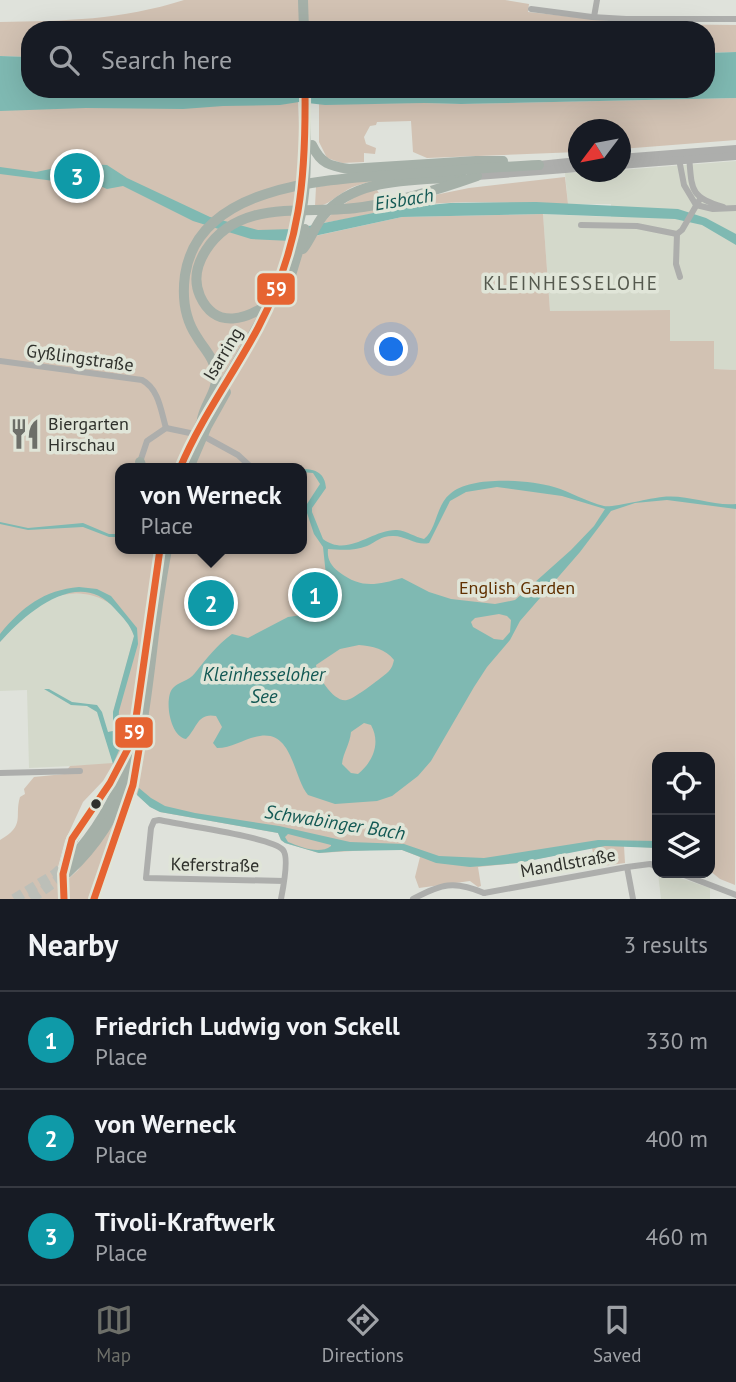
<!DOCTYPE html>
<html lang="en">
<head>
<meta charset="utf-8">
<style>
	:root { --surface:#171b24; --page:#20242c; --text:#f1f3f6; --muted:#9ea1a6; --line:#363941; --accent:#6d6f69 }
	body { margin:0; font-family:"PT Sans",sans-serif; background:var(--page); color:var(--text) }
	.controls { position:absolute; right:21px; bottom:21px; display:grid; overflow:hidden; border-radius:14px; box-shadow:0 7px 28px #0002 }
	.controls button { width:63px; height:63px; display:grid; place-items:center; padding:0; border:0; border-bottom:2px solid var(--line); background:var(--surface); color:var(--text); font:35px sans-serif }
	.compass { position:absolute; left:568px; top:119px; width:63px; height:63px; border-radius:50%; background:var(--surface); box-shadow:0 7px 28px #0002; rotate:238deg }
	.you { position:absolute; left:392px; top:350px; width:24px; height:24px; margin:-18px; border:5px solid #fff; border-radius:50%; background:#1a73e8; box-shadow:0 0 0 10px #1a73e833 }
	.badge { display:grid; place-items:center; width:46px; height:46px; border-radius:50%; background:var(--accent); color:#fff; font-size:23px; font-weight:700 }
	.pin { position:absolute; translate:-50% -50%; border:4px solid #fff; box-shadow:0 2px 7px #0006 }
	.popup { position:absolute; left:115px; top:463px; width:192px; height:91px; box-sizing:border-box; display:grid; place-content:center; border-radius:14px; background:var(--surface); filter:drop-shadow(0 2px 5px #0005); font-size:23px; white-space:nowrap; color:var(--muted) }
	.popup b { font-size:26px; color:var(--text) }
	.popup::after { content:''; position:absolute; left:50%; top:100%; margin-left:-14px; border:14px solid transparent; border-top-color:var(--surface) }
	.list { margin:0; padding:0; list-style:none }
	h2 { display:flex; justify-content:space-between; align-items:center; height:91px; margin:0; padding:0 28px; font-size:30px }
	h2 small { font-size:23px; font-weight:400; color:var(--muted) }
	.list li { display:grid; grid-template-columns:46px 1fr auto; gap:21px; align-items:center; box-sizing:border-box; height:98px; padding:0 28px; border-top:2px solid var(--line) }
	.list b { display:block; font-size:26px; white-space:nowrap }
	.list p { margin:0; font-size:23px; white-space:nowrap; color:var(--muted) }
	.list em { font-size:23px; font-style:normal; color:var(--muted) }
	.icon { flex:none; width:38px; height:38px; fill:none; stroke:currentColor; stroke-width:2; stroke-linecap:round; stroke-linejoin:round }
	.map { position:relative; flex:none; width:736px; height:899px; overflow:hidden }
	.search { position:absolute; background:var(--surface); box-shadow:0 7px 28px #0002; left:21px; right:21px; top:21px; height:77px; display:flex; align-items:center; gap:18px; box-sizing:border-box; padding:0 24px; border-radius:28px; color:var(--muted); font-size:26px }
	.sheet { height:385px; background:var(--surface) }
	nav { display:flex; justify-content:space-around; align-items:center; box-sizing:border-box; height:98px; border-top:2px solid var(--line); background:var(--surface); font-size:19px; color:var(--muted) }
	nav a { display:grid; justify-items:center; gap:4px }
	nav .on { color:var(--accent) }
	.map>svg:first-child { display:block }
	.built { fill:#d4d9cb }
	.green { fill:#d2c2b3; fill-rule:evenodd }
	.water { fill:#7fb9b2; fill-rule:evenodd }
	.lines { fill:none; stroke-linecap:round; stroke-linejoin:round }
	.trunk-tunnel { stroke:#bcbfb8; stroke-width:10; stroke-dasharray:10 5; stroke-linecap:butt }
	.minor { stroke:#adaeac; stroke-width:6 }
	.secondary { stroke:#adaeac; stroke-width:8 }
	.trunk { stroke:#a5b0a8; stroke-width:10 }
	.bus-1-casing { stroke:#e0e5d8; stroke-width:12 }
	.bus-1 { stroke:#e66432; stroke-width:7 }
	.bus-dot { fill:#2f312c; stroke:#e0e5d8; stroke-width:2.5 }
	.labels { text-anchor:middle; stroke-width:7; stroke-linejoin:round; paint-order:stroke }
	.street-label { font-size:18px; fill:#2f312c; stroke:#e0e5d8 }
	.poi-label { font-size:18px; fill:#2f312c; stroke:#e0e5d8; text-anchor:start }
	.park-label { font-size:18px; fill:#603000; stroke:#e0e5d8 }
	.water-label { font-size:19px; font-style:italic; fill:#135954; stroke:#e0e5d8 }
	.neighbourhood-label { font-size:19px; letter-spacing:2px; fill:#55594e; stroke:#e0e5d8 }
	.line-badge { stroke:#e0e5d8; stroke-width:2.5 }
	.badge-label { font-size:19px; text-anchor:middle; font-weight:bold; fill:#fff }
</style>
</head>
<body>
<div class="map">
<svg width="736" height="899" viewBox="0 0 736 899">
	<rect width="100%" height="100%" fill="#dfe2db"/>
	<g class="built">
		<polygon points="736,161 736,370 714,369 714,341 669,341 670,310 550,311 543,214 611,217 611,204 568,204 565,173 620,172 621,170"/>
		<polygon points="68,593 98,595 109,602 130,625 134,636 113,712 113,732 104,733 113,764 29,768 27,690 0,691 0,642 24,616 40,604"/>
		<polygon points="658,873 665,873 710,888 710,899 661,899"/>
	</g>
	<g class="green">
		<path d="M184,0H505L529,4L528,12L639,24L736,25V52L706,53V30H30V57L0,56V22C65,21 121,20 184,0Z"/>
		<polygon points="736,98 736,140 621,149 620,130 578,130 578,152 427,158 413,152 411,121 377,122 376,125 370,126 364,137 366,144 376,148 375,154 364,153 364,162 342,163 327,158 319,142 319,104 424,103 461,104"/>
		<path d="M298,101L301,179L292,241L402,217L543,214L550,311L670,310V341H714V369L736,370L735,885L720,879L710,871V757H657V848L624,846L625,863L596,867L592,848L518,863L478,867L481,886L478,887L470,881L419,888L415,877L420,857L402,850L387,849L319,853L285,843L281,840L278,833L160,812C139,802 127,782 113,764L103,781L83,802L65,841L58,867V899H0V840C26,825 14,817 20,797L25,794L24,789L34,777L64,774L70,766L113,763L104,733L113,731V712L134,636C120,595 76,582 40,604C24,614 12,629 0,642V108ZM120,468H302V549H120Z"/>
		<path d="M565,177L568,204C512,204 453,198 398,208C374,213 349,219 323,223C337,208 357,192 377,190L386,205L469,188Z"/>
		<path d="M374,178L376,181C365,183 354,185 344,192C333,198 328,206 315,206L316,187Z"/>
		<polygon points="115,818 117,819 91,899 67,899 66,881 78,870"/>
	</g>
	<g class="water">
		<polygon points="736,52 736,98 461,104 424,103 325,105 299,102 280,105 223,106 183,109 86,108 0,111 0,56 30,57 30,89 706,89 706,53"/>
		<polygon points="84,164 107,165 127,178 210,217 258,230 294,229 398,208 450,203 536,202 678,209 706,218 736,234 736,245 702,225 675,219 543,214 402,217 291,241 251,239 193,221 123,186 107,189 93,183 84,183"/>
		<polygon points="70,165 70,183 0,174 0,167 36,172"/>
		<path d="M302,469C317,469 325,474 326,488L312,508V512L323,539C348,558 372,529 397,530C407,531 415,537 424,539C437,529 436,505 450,494C471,475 529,480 554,487C571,492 587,502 604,506C612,508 650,498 662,497C687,494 711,506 736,504V509L667,500L635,503L611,511L580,552L520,621L510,640L487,667L474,687L431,761L418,776L392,796L377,801L335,804L308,795C293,777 293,731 260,736C244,738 233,748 217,748L213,743L222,727L216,716C197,712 197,729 186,739C169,736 164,697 173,688C178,682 189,681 195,673C207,658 216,646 232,634L248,638L288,617L309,614L321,608L326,600V592L316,580L326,575L323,547L314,534L305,507L320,484L313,473L302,472ZM497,487L562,496L605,509L594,526L571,550L515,600L495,604L451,599L429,592L402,578C377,585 361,589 339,572C330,565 327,558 328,549C340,550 355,551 367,546C376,542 381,536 392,536C405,535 416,546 429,543L450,501L466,492ZM499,614L507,616L511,620L510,632L503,640L494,639L473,627L471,622L475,618ZM359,645C372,646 386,649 394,660C393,664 392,668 389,671C384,676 354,699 347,700C334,703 317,676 316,665L340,649ZM364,723L371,725C381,743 373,762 358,774L351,773L342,764C343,753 350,744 351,732Z"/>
		<polygon points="0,522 28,528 83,523 109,534 120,534 120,537 109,537 83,527 28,530 0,524"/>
		<path d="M79,587L97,589L111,596L137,628L138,644L119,711L117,735L120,748L113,764L97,712L87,706L71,705L44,689H49L72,702L97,705L102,712L108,732L113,731V712L134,636C130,624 123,618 115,609C79,566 26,613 0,642V634C22,607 44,590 79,587Z"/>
		<path d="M139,788L151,798L165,806L195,813L279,826L350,842L404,844L439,856L484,858L598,840L657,841V848L605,846L518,863L470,867L436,863L402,850L344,851L319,853L285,843L281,840L278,833L160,812L150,807L137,795ZM288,834L331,845V846C319,855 301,847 288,842L285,837Z"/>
	</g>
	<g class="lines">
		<g class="trunk-tunnel">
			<polyline points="14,899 55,874 69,861"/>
			<polyline points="31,899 67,873"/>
		</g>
		<g class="minor">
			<polyline points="531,9 592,17 626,19 736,19"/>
			<polyline points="594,17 597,0"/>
			<path d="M689,156C692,189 689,197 723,207"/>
			<polyline points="679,159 684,185 696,205 713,209 736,208"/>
			<polyline points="581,225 637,226 677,234"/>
			<polyline points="680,277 676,264 677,234 682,230 700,199"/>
			<path d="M0,361L142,380C159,389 161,411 166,428"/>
			<polyline points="166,428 190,433"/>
			<polyline points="207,438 238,455 252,468"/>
			<polyline points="140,462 147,441 166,428"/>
			<polyline points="0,773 80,771"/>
			<polyline points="627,867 633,899"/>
			<polyline points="679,873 736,895"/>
			<polyline points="484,893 627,867 650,864 657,866"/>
			<path d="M281,899C283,889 289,857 283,850C272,837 181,825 159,820L154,821L151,828L146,878L284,881"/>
			<path d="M413,899C441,884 454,880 484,893"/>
		</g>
		<g class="secondary">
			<polyline points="620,158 736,149"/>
			<polyline points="539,165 578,161"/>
			<polyline points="620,165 736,156"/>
			<polyline points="477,176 578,168"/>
		</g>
		<g class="trunk">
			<polyline points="303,0 304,30"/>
			<path d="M312,145C321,164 330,166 349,169L476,161H503"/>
			<path d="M303,249C311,239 315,226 323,216C355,176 416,181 462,177"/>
			<polyline points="291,275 305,229"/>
			<path d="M271,302C248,319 216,331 200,296C193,280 197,264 206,250C241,196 309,216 363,207C402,201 440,189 477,176"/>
			<path d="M216,397C253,336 292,275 303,202C308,165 305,127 305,89"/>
			<path d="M202,419C205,403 218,391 216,374C215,359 204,349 197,337C184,318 182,297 185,275C199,182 334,179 405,174C450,171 494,167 539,165"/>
			<polyline points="140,462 142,468"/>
			<polyline points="180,468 204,416"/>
			<polyline points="189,468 207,426 226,392"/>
			<path d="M69,861C97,831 117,797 130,757L160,549"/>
			<path d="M67,873C132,814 141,742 151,660C155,623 160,586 167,549"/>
			<path d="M64,899C55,831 105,809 124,754"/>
			<polyline points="94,899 130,792"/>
		</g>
		<defs>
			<g id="bus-1">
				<path d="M180,468C201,418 233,375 258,328C301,246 306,179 305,89"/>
				<polyline points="64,899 63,874 72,839 110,783 133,739 160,549"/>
				<polyline points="94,899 133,785 142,732"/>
			</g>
		</defs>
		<use href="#bus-1" class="bus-1-casing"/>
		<use href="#bus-1" class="bus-1"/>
	</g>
	<defs>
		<symbol id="restaurant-bare" viewBox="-9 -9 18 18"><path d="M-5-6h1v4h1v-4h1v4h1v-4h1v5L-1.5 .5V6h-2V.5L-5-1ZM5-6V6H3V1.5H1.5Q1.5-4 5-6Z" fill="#6d6f69" stroke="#e0e5d8" stroke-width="2.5" paint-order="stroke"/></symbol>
	</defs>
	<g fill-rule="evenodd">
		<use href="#restaurant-bare" x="3" y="412" width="44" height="44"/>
	</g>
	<circle class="bus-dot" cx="96" cy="804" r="6"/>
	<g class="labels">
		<g class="street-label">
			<text transform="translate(223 354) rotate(-59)" y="6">Isarring</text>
			<text transform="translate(80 358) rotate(8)" y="6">Gyßlingstraße</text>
			<text transform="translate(568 863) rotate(-10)" y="6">Mandlstraße</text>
			<text transform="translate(215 865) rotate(1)" y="6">Keferstraße</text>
		</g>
		<g class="poi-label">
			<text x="48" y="430">Biergarten<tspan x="48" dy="21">Hirschau</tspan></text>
		</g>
		<g class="park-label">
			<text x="517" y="594">English Garden</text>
		</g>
		<g class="water-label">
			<text transform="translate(404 199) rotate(-9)" y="7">Eisbach</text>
			<text x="264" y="681">Kleinhesseloher<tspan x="264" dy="22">See</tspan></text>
			<text transform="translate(335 822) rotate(9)" y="7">Schwabinger Bach</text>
		</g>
		<g class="neighbourhood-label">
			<text x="571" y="290">KLEINHESSELOHE</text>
		</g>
	</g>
	<g class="line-badge">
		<rect x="256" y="272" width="40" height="34" rx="7" fill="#e66432"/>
		<rect x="114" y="716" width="40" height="33" rx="7" fill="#e66432"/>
	</g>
	<g class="badge-label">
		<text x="276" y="296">59</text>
		<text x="134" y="739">59</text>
	</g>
</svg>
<div class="controls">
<button><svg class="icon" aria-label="locate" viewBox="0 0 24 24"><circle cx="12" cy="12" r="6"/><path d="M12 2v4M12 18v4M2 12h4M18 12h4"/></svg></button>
<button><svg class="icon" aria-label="layers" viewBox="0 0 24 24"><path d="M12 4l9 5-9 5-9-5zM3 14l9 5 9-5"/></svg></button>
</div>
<svg class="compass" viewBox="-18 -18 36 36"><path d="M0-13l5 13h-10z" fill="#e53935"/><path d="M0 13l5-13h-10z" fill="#9ea1a6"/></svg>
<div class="you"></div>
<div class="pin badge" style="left:315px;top:595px;background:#0f9aa8">1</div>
<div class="pin badge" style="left:211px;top:603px;background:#0f9aa8">2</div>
<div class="popup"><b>von Werneck</b>Place</div>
<div class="pin badge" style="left:77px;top:176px;background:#0f9aa8">3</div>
<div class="search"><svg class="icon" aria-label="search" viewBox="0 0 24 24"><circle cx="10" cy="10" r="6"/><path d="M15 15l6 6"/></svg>Search here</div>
</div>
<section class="sheet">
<h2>Nearby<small>3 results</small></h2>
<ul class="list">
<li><span class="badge" style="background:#0f9aa8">1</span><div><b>Friedrich Ludwig von Sckell</b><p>Place</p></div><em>330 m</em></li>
<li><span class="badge" style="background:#0f9aa8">2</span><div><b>von Werneck</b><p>Place</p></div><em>400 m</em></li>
<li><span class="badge" style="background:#0f9aa8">3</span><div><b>Tivoli-Kraftwerk</b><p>Place</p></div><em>460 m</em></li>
</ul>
</section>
<nav>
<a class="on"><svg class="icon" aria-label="map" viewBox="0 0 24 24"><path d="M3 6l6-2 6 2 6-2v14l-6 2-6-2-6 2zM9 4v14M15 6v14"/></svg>Map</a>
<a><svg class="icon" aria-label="directions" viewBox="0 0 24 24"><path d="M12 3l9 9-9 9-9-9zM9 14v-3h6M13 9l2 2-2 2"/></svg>Directions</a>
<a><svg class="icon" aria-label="saved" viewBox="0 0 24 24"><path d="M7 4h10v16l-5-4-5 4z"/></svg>Saved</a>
</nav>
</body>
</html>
